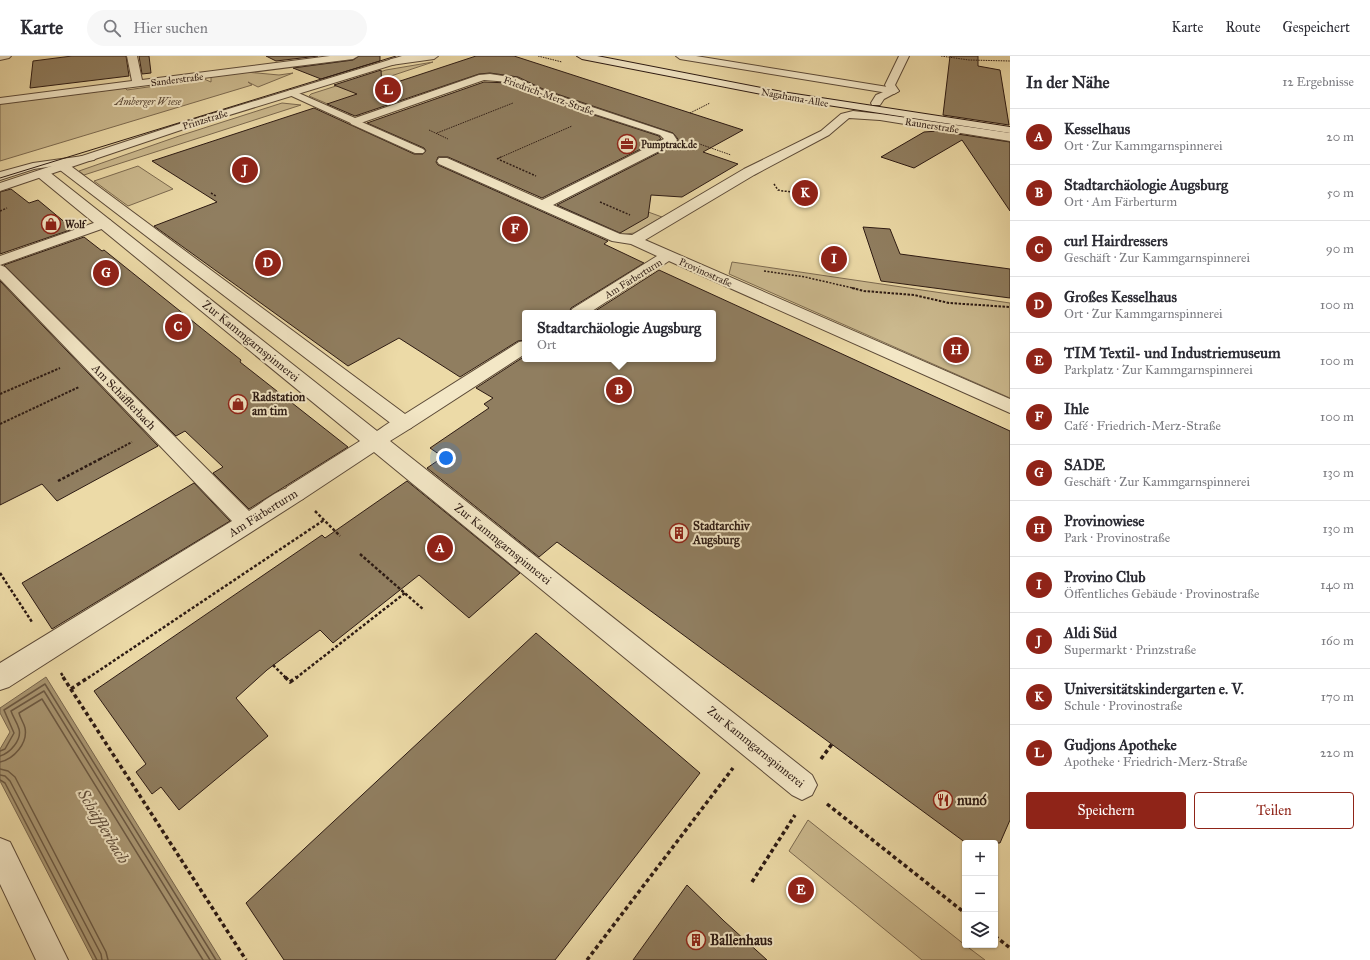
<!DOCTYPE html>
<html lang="de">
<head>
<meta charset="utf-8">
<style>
	:root { --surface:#fff; --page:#f7f7f7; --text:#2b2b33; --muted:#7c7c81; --line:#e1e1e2; --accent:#8f2418 }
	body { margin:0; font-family:"IM FELL Great Primer",serif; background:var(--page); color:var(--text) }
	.controls { position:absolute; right:12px; bottom:12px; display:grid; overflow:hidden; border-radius:4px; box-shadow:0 1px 3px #0004 }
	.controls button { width:36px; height:36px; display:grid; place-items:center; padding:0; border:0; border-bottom:1px solid var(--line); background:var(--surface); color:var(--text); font:20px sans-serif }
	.you { position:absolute; left:446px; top:402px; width:14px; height:14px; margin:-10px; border:3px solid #fff; border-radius:50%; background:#1a73e8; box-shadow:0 0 0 6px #1a73e833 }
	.badge { display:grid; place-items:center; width:26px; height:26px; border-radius:50%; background:var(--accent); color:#fff; font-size:13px; font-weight:700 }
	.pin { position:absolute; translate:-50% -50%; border:2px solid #fff; box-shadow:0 1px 4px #0006 }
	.popup { position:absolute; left:522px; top:254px; width:194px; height:52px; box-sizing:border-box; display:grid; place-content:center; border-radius:4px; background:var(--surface); filter:drop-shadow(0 1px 3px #0005); font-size:13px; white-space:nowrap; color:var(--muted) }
	.popup b { font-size:15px; color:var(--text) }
	.popup::after { content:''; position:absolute; left:50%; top:100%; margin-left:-8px; border:8px solid transparent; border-top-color:var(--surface) }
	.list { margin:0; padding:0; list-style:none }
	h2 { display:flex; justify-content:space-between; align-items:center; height:52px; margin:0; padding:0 16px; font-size:17px }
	h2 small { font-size:13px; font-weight:400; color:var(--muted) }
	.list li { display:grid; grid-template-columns:26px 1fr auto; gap:12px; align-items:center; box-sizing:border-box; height:56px; padding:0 16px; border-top:1px solid var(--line) }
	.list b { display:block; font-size:15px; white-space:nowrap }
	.list p { margin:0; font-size:13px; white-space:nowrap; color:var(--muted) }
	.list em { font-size:13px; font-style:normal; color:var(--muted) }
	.actions { display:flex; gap:8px; padding:12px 16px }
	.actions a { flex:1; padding:9px 0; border:1px solid var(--accent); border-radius:4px; text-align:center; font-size:14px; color:var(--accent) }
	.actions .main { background:var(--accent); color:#fff }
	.icon { flex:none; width:22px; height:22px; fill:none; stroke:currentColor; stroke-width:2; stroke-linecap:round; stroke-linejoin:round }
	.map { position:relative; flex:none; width:1010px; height:904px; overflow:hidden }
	header { display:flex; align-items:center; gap:24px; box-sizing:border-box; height:56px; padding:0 20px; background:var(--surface); border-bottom:1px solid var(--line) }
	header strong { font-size:19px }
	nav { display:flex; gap:22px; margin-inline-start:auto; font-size:14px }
	.search { width:280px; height:36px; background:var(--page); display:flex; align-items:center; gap:10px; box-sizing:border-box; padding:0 14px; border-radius:22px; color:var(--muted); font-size:15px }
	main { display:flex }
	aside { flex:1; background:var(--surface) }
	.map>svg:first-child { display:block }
	.green { fill:#cbb98e; stroke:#7c6a50 }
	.water { fill:#ab9975; stroke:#78664e }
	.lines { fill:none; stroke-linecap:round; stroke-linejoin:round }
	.shore { stroke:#6c5a44; stroke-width:1.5 }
	.building { fill:#907e60; stroke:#2c1a13 }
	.service-casing { stroke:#5c4a38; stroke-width:2 }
	.pedestrian-casing { stroke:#5c4a38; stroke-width:2 }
	.minor-casing { stroke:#5c4a38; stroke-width:2 }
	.tertiary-casing { stroke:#5c4a38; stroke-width:2 }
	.secondary-casing { stroke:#2c1a13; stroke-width:2 }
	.path-far4 { stroke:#2c1a13; stroke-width:1; stroke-dasharray:1.5 1; stroke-linecap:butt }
	.path-far3 { stroke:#2c1a13; stroke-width:1.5; stroke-dasharray:2 1.5; stroke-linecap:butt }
	.path-far2 { stroke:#2c1a13; stroke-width:2; stroke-dasharray:2.5 1.5; stroke-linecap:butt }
	.path-far1 { stroke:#2c1a13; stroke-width:2.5; stroke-dasharray:3 2; stroke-linecap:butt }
	.path { stroke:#2c1a13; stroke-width:3.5; stroke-dasharray:4 3; stroke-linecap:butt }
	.service { fill:#f3e7c6; fill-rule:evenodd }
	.pedestrian { fill:#f3e7c6; fill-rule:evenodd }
	.minor { fill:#f3e7c6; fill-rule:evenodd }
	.tertiary { fill:#f3e7c6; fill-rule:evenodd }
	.secondary { fill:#f3e7c6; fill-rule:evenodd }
	.tram { stroke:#2c1a13; stroke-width:1 }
	.labels { text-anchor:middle; stroke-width:4; stroke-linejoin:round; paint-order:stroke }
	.far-street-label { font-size:10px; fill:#2c1a13; stroke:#f3e7c6 }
	.far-park-label { font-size:10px; font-style:italic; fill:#5c4a38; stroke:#f3e7c6 }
	.far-poi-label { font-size:10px; font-weight:bold; fill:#2c1a13; stroke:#f3e7c6; text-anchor:start }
	.street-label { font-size:12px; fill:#2c1a13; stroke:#f3e7c6 }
	.poi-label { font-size:12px; font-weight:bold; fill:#2c1a13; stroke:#f3e7c6; text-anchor:start }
	.near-poi-label { font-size:14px; font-weight:bold; fill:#2c1a13; stroke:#f3e7c6; text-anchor:start }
	.near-water-label { font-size:16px; font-style:italic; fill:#5f4d3a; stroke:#f3e7c6 }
</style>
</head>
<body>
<header>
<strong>Karte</strong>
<div class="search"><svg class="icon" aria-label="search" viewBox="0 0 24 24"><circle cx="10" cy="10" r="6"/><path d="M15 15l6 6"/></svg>Hier suchen</div>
<nav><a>Karte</a><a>Route</a><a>Gespeichert</a></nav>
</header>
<main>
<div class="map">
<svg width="1010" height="904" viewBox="0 0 1010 904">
	<rect width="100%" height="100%" fill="#ecdaa7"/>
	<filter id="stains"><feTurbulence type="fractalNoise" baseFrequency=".005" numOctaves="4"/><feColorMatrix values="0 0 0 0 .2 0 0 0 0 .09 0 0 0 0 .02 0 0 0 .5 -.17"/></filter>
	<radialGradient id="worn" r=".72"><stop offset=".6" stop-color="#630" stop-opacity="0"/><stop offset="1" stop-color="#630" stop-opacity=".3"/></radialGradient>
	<g class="green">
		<polygon points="433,6 358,31 397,48 363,60 348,58 349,57 309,40 311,38 386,14"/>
		<polygon points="246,16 279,19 293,17 258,31 248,26 252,29 0,105 0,48 125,32 127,34 204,23 211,26 211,20"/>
		<polygon points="282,47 301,49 84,119 79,115 179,80"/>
		<polygon points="138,110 173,133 128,150 94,125"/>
		<polygon points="618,145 662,161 634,177 619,179 571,156 568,158 561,152 561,150"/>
		<polygon points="732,206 1010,247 1010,342 729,218"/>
		<polygon points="808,764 965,889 985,904 922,904 789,795"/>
	</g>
	<polygon class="water" points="46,621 221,904 93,904 0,725 0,693 10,676 0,657 0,652"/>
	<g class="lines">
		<g class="shore">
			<polyline points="0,695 5,693 14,677 4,654 45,628 216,904"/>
			<path d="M0,700C10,697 22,684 19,673C17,666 13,661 11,655L44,635L210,904"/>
			<path d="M0,706C14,703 28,687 25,672C24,667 20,662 19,657L42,643L203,904"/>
			<polyline points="0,713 8,715 15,721 106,896 108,904"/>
			<polyline points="0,719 5,720 10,725 101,898 102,904"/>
			<polyline points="0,724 5,727 97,904"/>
		</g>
	</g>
	<g class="building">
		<polygon points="72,0 126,0 129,20 30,32 33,5"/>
		<polygon points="139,0 149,0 151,17 142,18"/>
		<polygon points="266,0 318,0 276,5"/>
		<polygon points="359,0 380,0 380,5 321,23 293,12 353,4"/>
		<polygon points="476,0 514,0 743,74 703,96 738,108 682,141 651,139 648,161 620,177 557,149 676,88 678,83 673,77 545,34 518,21 490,17 479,18 355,60 327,48 357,38 334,29 381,14 382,31"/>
		<polygon points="950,0 978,0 978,10 1000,14 1009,69 943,59"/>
		<polygon points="484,26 510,27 536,40 659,80 661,83 542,142 448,101 438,101 436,106 438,109 608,185 604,188 644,207 571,252 569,257 525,257 525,284 518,285 460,321 399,282 348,310 154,170 217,146 152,105 314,52 414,98 423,98 426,95 424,92 367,67"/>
		<polygon points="938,75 1010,86 1010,155 962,84 914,112 881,101 924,76"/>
		<polygon points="11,133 29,147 38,144 73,173 0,198 0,136"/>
		<polygon points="863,171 890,173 900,198 1010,213 1010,242 881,225"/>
		<polygon points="84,181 102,195 104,194 241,304 240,306 348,391 249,453 213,417 223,411 185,375 176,380 4,209"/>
		<polygon points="659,214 1010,375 1010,764 1000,787 966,787 557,486 539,501 427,412 443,401 430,392 489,352 484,348 493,342 476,332 525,300 525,303 713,303 713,257 592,257"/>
		<polygon points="0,225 158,390 57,445 42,428 0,449"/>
		<polygon points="407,425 520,517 469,562 419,519 333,587 320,574 267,614 236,642 268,680 179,754 161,731 152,738 136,716 146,708 94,635 322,479 325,482"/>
		<polygon points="194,427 230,465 52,573 22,527"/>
		<polygon points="536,577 700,717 555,904 284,904 246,847"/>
		<polygon points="687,829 724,865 767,904 633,904"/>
	</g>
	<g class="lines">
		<defs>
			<g id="service">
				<polygon points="415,0 438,0 434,3 391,9 387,6 391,3"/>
				<polygon points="676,0 696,0 894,32 899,35 894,38 680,3"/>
				<polygon points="355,63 423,93 425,95 423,97 415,97 351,68 350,66 351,64"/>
				<polygon points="90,99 96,102 94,104 34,113 0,124 0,116 33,107"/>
				<polygon points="0,782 10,786 68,904 36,904 0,828"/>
			</g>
			<path id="pedestrian" d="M43,114L48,115L377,375C388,368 398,358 411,362L414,367L411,372L390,385L812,719L817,729L812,739L802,744L792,739L374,396L303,443L295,445L287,443L284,437L287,431L360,385L38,121L37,118Z"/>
			<g id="minor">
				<polygon points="0,0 11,0 9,2 0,4"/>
				<polygon points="127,0 137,0 142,24 330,0 358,0 353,3 0,48 0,42 132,25"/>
				<polygon points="899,0 909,0 895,29 899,35 884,43 880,49 872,49 871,47 876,39 888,34 885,29"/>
				<polygon points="490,18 517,22 544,35 673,78 677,84 675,87 553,149 620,178 632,179 744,113 821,75 841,58 853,55 880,58 1010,77 1010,85 880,64 849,62 829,79 754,119 645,184 1010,343 1010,357 669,205 589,257 570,257 572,253 657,200 631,188 612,185 439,108 437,105 439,102 447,102 542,144 664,83 660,79 536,39 510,26 484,24 355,69 285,37 290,34 294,35 355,62 479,19"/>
				<polygon points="64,107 68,108 405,358 519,286 525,285 525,298 411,372 404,374 397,372 60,114 58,111 60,108"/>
				<path d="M105,163L110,164L112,167L110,170L0,209L5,211L249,455C264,446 285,426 303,431L306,437L303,443L9,631L0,634V607L232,465L0,223V200Z"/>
			</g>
			<polygon id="tertiary" points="402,0 417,0 415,2 184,73 0,135 0,127 176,69"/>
			<polygon id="secondary" points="577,0 597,0 782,36 1010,71 1010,77 782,42 582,3"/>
		</defs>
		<use href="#service" class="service-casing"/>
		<use href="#pedestrian" class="pedestrian-casing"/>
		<use href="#minor" class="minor-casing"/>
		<use href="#tertiary" class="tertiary-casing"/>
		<use href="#secondary" class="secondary-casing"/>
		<g class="path-far4">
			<polyline points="538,0 562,6"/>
			<polyline points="941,0 969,4 1010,5"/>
			<polyline points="690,57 710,47"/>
			<polyline points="429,74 448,83"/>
			<polyline points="437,77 513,47"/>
			<polyline points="691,85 731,99"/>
			<polyline points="499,102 572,70"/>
		</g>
		<g class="path-far3">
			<polyline points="497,103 501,101"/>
			<polyline points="500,104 536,120"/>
			<polyline points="774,128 778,134 783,135 817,138"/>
			<polyline points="211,137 216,140"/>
			<polyline points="600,146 630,159"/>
			<polyline points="0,155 7,152"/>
			<polyline points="764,215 805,221 857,233"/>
		</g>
		<g class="path-far2">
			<polyline points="852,232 864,235 914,239 949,247 1010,251"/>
			<polyline points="0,338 60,312"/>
			<polyline points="0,368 79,331"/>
			<polyline points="100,403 132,386"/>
		</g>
		<g class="path-far1">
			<polyline points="58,425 102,402"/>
			<polyline points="315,455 340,480"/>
			<polyline points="360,498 424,554"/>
			<polyline points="0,517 32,566"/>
			<polyline points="273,609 286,622"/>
			<polyline points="61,617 64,622"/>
			<polyline points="88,622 324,464"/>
			<polyline points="296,622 405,537"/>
		</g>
		<g class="path">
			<polyline points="63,621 246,904"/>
			<polyline points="285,621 290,626 297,621"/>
			<polyline points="71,633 89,621"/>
			<polyline points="821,703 832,688"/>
			<polyline points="827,748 965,857"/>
			<polyline points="752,826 795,759"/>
			<polyline points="995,880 1010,892"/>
			<polyline points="587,904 733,712"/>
		</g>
		<use href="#service" class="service"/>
		<use href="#pedestrian" class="pedestrian"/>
		<use href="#minor" class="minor"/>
		<use href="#tertiary" class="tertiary"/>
		<use href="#secondary" class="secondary"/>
		<polyline class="tram" points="0,122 396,0"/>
	</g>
	<defs>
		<symbol id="office-ring" viewBox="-11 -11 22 22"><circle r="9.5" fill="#f3e7c6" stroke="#8f2418" stroke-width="1.5"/><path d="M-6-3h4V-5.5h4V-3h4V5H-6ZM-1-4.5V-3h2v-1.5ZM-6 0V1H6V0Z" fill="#8f2418"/></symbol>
		<symbol id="shop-ring" viewBox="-11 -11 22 22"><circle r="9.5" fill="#f3e7c6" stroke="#8f2418" stroke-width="1.5"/><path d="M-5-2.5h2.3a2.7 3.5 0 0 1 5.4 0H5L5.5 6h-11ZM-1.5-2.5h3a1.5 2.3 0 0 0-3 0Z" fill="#8f2418"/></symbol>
		<symbol id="building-ring" viewBox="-11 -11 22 22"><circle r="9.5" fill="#f3e7c6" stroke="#8f2418" stroke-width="1.5"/><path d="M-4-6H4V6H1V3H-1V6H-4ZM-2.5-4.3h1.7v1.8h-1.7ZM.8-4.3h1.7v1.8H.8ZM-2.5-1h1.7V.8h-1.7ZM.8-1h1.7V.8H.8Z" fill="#8f2418"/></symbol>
		<symbol id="restaurant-ring" viewBox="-11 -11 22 22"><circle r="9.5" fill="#f3e7c6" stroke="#8f2418" stroke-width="1.5"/><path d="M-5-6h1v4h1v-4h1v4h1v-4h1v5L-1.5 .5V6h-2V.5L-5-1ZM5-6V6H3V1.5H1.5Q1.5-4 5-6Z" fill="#8f2418"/></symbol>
	</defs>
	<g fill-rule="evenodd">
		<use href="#office-ring" x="616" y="77" width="22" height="22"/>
		<use href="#shop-ring" x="40" y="157" width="22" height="22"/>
		<use href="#shop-ring" x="227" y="337" width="22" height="22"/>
		<use href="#building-ring" x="668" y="466" width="22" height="22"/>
		<use href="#restaurant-ring" x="932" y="733" width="22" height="22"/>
		<use href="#building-ring" x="685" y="873" width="22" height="22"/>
	</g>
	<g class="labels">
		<g class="far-street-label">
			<text transform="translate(177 23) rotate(-7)" y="4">Sanderstraße</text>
			<text transform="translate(549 39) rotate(20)" y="4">Friedrich-Merz-Straße</text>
			<text transform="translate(795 41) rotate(10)" y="4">Nagahama-Allee</text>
			<text transform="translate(205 63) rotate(-17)" y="4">Prinzstraße</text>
			<text transform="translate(932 69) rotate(9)" y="4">Raunerstraße</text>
			<text transform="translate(706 216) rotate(24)" y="4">Provinostraße</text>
			<text transform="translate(633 222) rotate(-32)" y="4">Am Färberturm</text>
		</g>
		<g class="far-park-label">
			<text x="148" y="49">Amberger Wiese</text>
		</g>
		<g class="far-poi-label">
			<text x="641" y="92">Pumptrack.de</text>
			<text x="65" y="172">Wolf</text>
		</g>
		<g class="street-label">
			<text transform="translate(251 285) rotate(39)" y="4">Zur Kammgarnspinnerei</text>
			<text transform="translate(124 341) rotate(46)" y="4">Am Schäfflerbach</text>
			<text transform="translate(263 457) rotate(-32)" y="4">Am Färberturm</text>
			<text transform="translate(503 488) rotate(39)" y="4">Zur Kammgarnspinnerei</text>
			<text transform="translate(756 691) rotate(39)" y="4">Zur Kammgarnspinnerei</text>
		</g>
		<g class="poi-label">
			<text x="252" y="345">Radstation<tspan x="252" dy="14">am tim</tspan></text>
			<text x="693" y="474">Stadtarchiv<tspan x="693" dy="14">Augsburg</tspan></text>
		</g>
		<g class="near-poi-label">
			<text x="957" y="749">nunó</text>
			<text x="710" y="889">Ballenhaus</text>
		</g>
		<g class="near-water-label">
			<text transform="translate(104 770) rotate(59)" y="6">Schäfflerbach</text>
		</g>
	</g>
	<rect width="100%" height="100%" filter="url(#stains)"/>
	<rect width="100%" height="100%" fill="url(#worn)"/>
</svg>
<div class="controls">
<button>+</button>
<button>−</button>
<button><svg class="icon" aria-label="layers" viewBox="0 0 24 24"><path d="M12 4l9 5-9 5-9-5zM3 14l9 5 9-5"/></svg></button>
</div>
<div class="you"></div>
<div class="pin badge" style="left:440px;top:492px">A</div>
<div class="pin badge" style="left:619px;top:334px">B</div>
<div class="popup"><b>Stadtarchäologie Augsburg</b>Ort</div>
<div class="pin badge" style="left:178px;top:271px">C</div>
<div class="pin badge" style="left:268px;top:207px">D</div>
<div class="pin badge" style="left:801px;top:834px">E</div>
<div class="pin badge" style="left:515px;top:173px">F</div>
<div class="pin badge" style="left:106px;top:217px">G</div>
<div class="pin badge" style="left:956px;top:294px">H</div>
<div class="pin badge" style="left:834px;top:203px">I</div>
<div class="pin badge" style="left:245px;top:114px">J</div>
<div class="pin badge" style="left:805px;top:137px">K</div>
<div class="pin badge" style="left:388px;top:34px">L</div>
</div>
<aside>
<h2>In der Nähe<small>12 Ergebnisse</small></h2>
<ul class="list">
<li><span class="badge">A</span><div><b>Kesselhaus</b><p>Ort · Zur Kammgarnspinnerei</p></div><em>20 m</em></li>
<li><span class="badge">B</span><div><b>Stadtarchäologie Augsburg</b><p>Ort · Am Färberturm</p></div><em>50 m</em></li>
<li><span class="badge">C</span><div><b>curl Hairdressers</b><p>Geschäft · Zur Kammgarnspinnerei</p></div><em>90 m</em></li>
<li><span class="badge">D</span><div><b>Großes Kesselhaus</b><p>Ort · Zur Kammgarnspinnerei</p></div><em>100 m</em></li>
<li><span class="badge">E</span><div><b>TIM Textil- und Industriemuseum</b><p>Parkplatz · Zur Kammgarnspinnerei</p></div><em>100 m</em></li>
<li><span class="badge">F</span><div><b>Ihle</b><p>Café · Friedrich-Merz-Straße</p></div><em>100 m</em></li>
<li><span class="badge">G</span><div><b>SADE</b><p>Geschäft · Zur Kammgarnspinnerei</p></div><em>130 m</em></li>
<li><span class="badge">H</span><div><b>Provinowiese</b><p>Park · Provinostraße</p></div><em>130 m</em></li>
<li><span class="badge">I</span><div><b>Provino Club</b><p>Öffentliches Gebäude · Provinostraße</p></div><em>140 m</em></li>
<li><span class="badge">J</span><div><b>Aldi Süd</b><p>Supermarkt · Prinzstraße</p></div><em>160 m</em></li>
<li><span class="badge">K</span><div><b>Universitätskindergarten e. V.</b><p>Schule · Provinostraße</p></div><em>170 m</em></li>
<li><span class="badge">L</span><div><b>Gudjons Apotheke</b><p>Apotheke · Friedrich-Merz-Straße</p></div><em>220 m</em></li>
</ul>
<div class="actions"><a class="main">Speichern</a><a>Teilen</a></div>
</aside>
</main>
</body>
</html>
